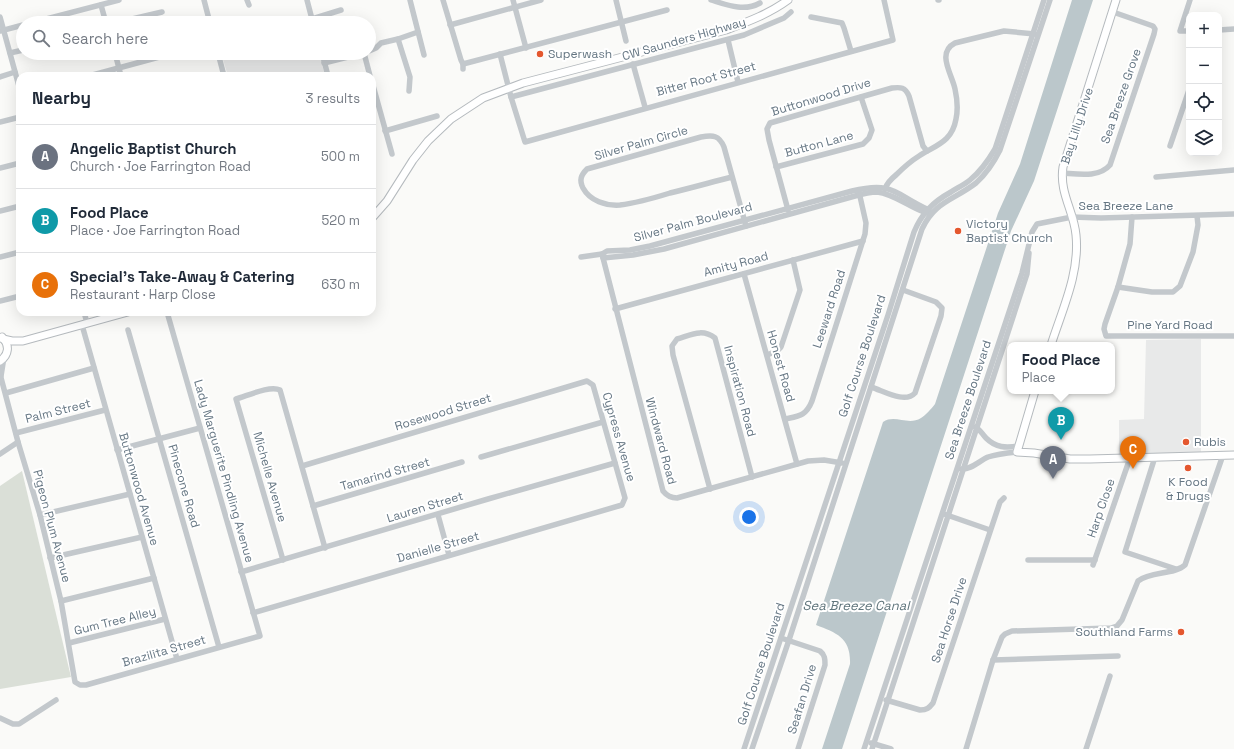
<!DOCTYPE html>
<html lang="en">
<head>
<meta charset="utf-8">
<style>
	:root { --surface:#fff; --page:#f2f2f3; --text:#1f2937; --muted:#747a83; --line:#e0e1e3; --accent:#e4572e }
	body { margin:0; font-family:"Space Grotesk",sans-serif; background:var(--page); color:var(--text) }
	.controls { position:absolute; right:12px; top:12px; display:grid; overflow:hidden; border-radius:8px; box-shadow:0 4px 16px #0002 }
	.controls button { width:36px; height:36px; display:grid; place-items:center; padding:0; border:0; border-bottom:1px solid var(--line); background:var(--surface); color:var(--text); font:20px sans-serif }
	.you { position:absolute; left:749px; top:517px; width:14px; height:14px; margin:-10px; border:3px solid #fff; border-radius:50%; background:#1a73e8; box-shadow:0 0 0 6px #1a73e833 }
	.badge { display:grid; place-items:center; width:26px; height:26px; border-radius:50%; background:var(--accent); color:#fff; font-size:13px; font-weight:700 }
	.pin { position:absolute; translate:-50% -33px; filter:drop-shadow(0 1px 2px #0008) }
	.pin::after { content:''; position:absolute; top:21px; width:14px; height:12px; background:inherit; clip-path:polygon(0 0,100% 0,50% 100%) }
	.popup { position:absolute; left:1007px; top:342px; width:108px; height:52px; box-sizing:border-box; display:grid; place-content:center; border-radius:8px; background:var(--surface); filter:drop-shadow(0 1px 3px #0005); font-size:13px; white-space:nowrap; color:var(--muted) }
	.popup b { font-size:15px; color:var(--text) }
	.popup::after { content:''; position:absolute; left:50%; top:100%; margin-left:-8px; border:8px solid transparent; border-top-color:var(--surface) }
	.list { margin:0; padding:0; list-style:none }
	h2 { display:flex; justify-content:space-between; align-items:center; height:52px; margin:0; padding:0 16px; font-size:17px }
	h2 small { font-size:13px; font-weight:400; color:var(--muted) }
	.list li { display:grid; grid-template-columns:26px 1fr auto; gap:12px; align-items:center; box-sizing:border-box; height:64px; padding:0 16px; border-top:1px solid var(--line) }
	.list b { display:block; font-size:15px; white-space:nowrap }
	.list p { margin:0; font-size:13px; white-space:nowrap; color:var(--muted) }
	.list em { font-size:13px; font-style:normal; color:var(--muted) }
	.icon { flex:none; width:22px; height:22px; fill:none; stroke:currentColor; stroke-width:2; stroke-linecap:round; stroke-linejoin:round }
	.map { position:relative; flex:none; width:1234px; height:749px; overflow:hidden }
	.search { position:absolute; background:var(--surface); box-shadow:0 4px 16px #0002; left:16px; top:16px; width:360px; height:44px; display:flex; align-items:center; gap:10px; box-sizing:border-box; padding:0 14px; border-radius:22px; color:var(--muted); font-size:15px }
	.panel { position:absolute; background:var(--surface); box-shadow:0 4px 16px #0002; left:16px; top:72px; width:360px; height:244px; border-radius:12px }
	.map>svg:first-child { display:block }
	.built { fill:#e8e9e9 }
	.green { fill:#dadfd7 }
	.water { fill:#bbc7cb }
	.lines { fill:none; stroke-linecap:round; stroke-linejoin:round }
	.major-casing { stroke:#b5babe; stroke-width:9 }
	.minor { stroke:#c3c8cc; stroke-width:5.5 }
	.major { stroke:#fff; stroke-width:7 }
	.poi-dot { fill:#e4572e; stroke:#fff; stroke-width:1.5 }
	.labels { text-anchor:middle; stroke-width:4; stroke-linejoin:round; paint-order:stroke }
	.street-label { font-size:12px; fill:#657683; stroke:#fff }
	.poi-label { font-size:12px; fill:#657683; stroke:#fff; text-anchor:start }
	.water-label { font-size:13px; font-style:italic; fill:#60757c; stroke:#fff }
</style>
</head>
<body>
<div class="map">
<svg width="1234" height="749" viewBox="0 0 1234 749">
	<rect width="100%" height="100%" fill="#fafaf8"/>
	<g class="built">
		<polygon points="221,53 319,53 325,76 228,76"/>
		<polygon points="1201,339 1201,453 1119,456 1119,420 1144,419 1146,340"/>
	</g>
	<polygon class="green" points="22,471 71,677 0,689 0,486"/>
	<path class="water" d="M1072,0H1093L1034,181L1011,231L842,749H822L850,664C851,638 837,633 816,625L883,422C895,414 908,426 921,418C926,415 931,409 935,404L998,213L1020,164Z"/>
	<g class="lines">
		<defs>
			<g id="major">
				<path d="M372,218L387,201L413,160L428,141L451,119L483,98L523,83L726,30C747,22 769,14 788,0"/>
				<polyline points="3,339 12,341 23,341 128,312"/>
				<path d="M1051,345C1062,310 1080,273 1076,235C1074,211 1059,193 1063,167L1116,0"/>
				<path d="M0,361C9,355 10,345 2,337"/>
				<polyline points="1035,391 1017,452 1034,453 1070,459 1090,459 1234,455"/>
			</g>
		</defs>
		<use href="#major" class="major-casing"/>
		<g class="minor">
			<polyline points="204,0 210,23"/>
			<polyline points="247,0 249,5"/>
			<polyline points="307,0 313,23"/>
			<polyline points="410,0 424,55"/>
			<polyline points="443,0 461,60 463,64 463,69"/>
			<polyline points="513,0 526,48"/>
			<polyline points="616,0 626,41"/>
			<path d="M711,0C727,5 744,12 760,3"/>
			<polyline points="938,0 939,0"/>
			<polyline points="101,5 106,23"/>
			<polyline points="0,17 20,90"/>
			<polyline points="811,17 842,23 844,28 851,51"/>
			<polyline points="312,19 341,10"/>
			<polyline points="31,23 119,0"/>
			<polyline points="115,23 162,12"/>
			<polyline points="450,25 541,0"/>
			<polyline points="1219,30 1234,29"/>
			<polyline points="0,31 23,25"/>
			<polyline points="1189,31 1180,31 1190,0"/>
			<polyline points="398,39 410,77 409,91"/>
			<polyline points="728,40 738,82"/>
			<polyline points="369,51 376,48 381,43 398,39 418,32"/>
			<polyline points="10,53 23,50"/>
			<polyline points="115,53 121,76"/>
			<polyline points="218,53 224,76"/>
			<polyline points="322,53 328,76"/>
			<polyline points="500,54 511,97 525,142 893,40 884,0"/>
			<polyline points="324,63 364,53 370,76"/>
			<polyline points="463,64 667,10"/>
			<polyline points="633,64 645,107"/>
			<polyline points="89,76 174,53"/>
			<polyline points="0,77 15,72"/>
			<polyline points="372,82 392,154"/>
			<polyline points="511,97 744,35 784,18 791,12"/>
			<polyline points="0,122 20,117"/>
			<polyline points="385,131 437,116"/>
			<polyline points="1170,146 1189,90"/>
			<polyline points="776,167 863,144 869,138 872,130 861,97"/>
			<polyline points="0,168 20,163"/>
			<path d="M1062,173C1078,174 1099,178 1110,165L1154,34L1155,29L1153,26L1113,12"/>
			<path d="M732,177C712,182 691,188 670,193C654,198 637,203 620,205C606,206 590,201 583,188C579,180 581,175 587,169L701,137C713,135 719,135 724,147L746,226"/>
			<polyline points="1156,177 1234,170"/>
			<path d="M885,189C887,183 891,179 896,175C903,168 911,161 919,156C936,145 952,142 956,119C958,110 957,98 955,89C952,74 936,53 955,43L1004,31L1035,34"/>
			<path d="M788,210L769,140L767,129L770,123L892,88C901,87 905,87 909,96L923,146L927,151"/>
			<polyline points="0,211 20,206"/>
			<polyline points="1132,217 1130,244 1118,287 1105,324 1104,329 1106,336 1234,336"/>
			<polyline points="0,257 20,252"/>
			<polyline points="581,257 602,254"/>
			<path d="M603,258L633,255L664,249L855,196C862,194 870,192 877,192C895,194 910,208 927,213"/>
			<polyline points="744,274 797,464"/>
			<polyline points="1118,287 1152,292 1173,292 1180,286 1193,252 1198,225 1197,216"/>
			<polyline points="0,301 20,296"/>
			<polyline points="615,309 863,241"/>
			<polyline points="84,312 87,323"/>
			<polyline points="82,325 177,659"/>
			<polyline points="128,330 219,647"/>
			<polyline points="767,355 777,351 781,347 800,290 793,260"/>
			<polyline points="0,374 18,442 40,515 61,601 75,682 80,685 86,685 260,636 167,312"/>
			<polyline points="1,376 4,357"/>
			<path d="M871,387C884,391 905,404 915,393L941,316L942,308L936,302L903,290"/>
			<polyline points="6,393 94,368"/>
			<path d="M785,419C799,416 806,416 812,401L865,234L866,223L859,192"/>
			<path d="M975,427C980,429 982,434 986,438C996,448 1006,448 1019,446"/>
			<polyline points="16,433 105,410"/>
			<polyline points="117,450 200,428"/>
			<polyline points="0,454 18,442"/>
			<polyline points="481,457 603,422"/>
			<polyline points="1155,457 1125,552 1176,569"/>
			<path d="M842,463L824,460L808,461L677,498C671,498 667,496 663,491L602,254L607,251L630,250L650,246L852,191C894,181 894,194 929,210"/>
			<path d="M961,469C971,470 979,461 988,457C997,454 1007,453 1017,452"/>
			<path d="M710,489L673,355L672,346L677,339C691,335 702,328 715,338L752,477"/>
			<polyline points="313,506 462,462"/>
			<polyline points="944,514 990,530"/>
			<polyline points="40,515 130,494"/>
			<polyline points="438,515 449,555"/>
			<polyline points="50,558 142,537"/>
			<path d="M283,560L236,399C247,396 270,385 280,390L325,548"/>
			<polyline points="1028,560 1095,560"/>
			<polyline points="1093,565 1130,458"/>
			<polyline points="241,572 488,499 615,463"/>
			<polyline points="61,601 154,578"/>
			<polyline points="253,613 622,505 625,498 593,385 587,381 302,466"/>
			<path d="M781,638L820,651C825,655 825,659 825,665L798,749"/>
			<polyline points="69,643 165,619"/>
			<polyline points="993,660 1118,656"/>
			<path d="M886,700L920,710C927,710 929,708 933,703L1000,502L1004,498"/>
			<polyline points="0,718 13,724 19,724 56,700"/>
			<polyline points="871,743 891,749"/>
			<path d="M744,749L888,315L914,232C922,213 933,202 951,192C957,188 964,185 970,180C980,172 988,161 995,149L1044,0"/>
			<path d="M752,749L789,640L922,229C935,201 954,200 976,183C986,174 994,162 1000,150L1050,0"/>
			<polyline points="864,749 1022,273 1032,232 1037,224 1072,217 1101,218 1234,214"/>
			<polyline points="872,749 1027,274 1029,253"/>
			<path d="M966,749L993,660L1002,637L1005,634L1012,631L1111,628L1117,626L1122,620L1138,581C1151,571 1174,575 1185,565L1223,455"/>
			<polyline points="1086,749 1110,676"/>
		</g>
		<use href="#major" class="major"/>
	</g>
	<g class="poi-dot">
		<circle cx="540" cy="54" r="4"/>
		<circle cx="958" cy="231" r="4"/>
		<circle cx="1186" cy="442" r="4"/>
		<circle cx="1188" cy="468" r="4"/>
		<circle cx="1181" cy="632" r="4"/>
	</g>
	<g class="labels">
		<g class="street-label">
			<text transform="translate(684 39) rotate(-16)" y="4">CW Saunders Highway</text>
			<text transform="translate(706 79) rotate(-15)" y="4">Bitter Root Street</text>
			<text transform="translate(1121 96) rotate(-71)" y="4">Sea Breeze Grove</text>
			<text transform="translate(821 97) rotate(-17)" y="4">Buttonwood Drive</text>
			<text transform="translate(1077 126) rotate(-72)" y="4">Bay Lilly Drive</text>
			<text transform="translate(641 143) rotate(-16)" y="4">Silver Palm Circle</text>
			<text transform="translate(819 144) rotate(-15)" y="4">Button Lane</text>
			<text x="1126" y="210">Sea Breeze Lane</text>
			<text transform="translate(693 222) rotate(-15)" y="4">Silver Palm Boulevard</text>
			<text transform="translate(736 264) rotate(-15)" y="4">Amity Road</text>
			<text transform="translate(829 309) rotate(-72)" y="4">Leeward Road</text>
			<text x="1170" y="329">Pine Yard Road</text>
			<text transform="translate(862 356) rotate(-72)" y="4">Golf Course Boulevard</text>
			<text transform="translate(781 366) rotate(74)" y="4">Honest Road</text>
			<text transform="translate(740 391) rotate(75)" y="4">Inspiration Road</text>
			<text transform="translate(968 400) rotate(-72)" y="4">Sea Breeze Boulevard</text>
			<text transform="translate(58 411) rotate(-14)" y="4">Palm Street</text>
			<text transform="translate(443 412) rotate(-17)" y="4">Rosewood Street</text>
			<text transform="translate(619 437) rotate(74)" y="4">Cypress Avenue</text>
			<text transform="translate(661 441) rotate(75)" y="4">Windward Road</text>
			<text transform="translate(224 471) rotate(74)" y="4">Lady Marguerite Pindling Avenue</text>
			<text transform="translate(385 474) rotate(-16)" y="4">Tamarind Street</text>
			<text transform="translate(270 477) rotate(74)" y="4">Michelle Avenue</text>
			<text transform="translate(184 486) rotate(74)" y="4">Pinecone Road</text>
			<text transform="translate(139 489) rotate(74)" y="4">Buttonwood Avenue</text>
			<text transform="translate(425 507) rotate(-17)" y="4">Lauren Street</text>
			<text transform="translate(1101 508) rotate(-71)" y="4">Harp Close</text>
			<text transform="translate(52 526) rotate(75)" y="4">Pigeon Plum Avenue</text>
			<text transform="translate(438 547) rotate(-16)" y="4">Danielle Street</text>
			<text transform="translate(949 620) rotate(-72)" y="4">Sea Horse Drive</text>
			<text transform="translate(115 621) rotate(-14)" y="4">Gum Tree Alley</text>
			<text transform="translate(164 651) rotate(-16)" y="4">Brazilita Street</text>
			<text transform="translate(761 664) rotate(-72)" y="4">Golf Course Boulevard</text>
			<text transform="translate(802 699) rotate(-73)" y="4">Seafan Drive</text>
		</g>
		<g class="poi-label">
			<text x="548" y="58">Superwash</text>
			<text x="966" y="228">Victory<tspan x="966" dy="14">Baptist Church</tspan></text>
			<text x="1194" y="446">Rubis</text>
			<text x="1188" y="486" text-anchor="middle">K Food<tspan x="1188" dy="14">&amp; Drugs</tspan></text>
			<text x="1173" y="636" text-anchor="end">Southland Farms</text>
		</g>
		<g class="water-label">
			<text x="856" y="610">Sea Breeze Canal</text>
		</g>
	</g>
</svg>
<div class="controls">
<button>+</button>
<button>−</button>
<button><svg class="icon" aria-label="locate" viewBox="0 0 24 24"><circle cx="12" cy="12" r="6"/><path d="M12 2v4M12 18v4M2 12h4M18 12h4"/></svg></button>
<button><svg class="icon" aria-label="layers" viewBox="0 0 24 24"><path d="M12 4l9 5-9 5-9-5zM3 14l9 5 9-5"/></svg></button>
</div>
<div class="you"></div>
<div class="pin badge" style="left:1053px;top:479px;background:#6b7280">A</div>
<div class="pin badge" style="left:1061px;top:440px;background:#0f9aa8">B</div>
<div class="popup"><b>Food Place</b>Place</div>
<div class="pin badge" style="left:1133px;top:469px;background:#e8710a">C</div>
<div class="search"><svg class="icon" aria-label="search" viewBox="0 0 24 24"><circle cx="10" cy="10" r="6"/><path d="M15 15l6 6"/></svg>Search here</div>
<section class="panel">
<h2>Nearby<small>3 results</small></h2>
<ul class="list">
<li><span class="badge" style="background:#6b7280">A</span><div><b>Angelic Baptist Church</b><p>Church · Joe Farrington Road</p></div><em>500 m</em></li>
<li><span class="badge" style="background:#0f9aa8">B</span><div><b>Food Place</b><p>Place · Joe Farrington Road</p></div><em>520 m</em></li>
<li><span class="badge" style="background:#e8710a">C</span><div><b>Special's Take-Away &amp; Catering</b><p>Restaurant · Harp Close</p></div><em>630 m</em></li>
</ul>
</section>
</div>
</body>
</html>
